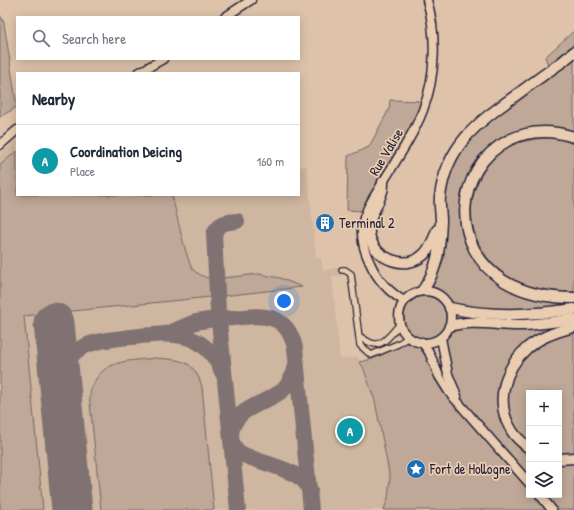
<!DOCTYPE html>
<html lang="en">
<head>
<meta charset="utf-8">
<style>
	:root { --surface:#fff; --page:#f6f6f7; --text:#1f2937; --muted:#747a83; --line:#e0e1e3; --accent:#1f6fb2 }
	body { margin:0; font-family:"Patrick Hand",sans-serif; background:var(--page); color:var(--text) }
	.controls { position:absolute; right:12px; bottom:12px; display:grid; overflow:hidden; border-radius:0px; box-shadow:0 2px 10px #0003 }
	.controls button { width:36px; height:36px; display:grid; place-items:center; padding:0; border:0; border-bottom:1px solid var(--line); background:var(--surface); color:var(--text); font:20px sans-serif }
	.you { position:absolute; left:284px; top:301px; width:14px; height:14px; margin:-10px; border:3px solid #fff; border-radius:50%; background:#1a73e8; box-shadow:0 0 0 6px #1a73e833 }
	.badge { display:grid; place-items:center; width:26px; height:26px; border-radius:50%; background:var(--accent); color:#fff; font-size:13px; font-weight:700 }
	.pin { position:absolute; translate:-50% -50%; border:2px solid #fff; box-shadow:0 1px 4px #0006 }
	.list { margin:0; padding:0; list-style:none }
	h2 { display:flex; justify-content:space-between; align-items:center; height:52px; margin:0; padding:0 16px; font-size:17px }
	h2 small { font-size:13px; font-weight:400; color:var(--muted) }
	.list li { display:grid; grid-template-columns:26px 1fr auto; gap:12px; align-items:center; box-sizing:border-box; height:72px; padding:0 16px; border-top:1px solid var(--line) }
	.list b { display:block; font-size:15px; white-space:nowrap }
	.list p { margin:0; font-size:13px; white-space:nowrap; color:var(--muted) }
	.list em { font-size:13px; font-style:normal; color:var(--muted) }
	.icon { flex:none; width:22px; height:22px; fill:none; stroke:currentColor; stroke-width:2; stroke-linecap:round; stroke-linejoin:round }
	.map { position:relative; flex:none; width:574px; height:510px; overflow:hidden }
	.search { position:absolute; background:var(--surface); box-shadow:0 2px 10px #0003; left:16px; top:16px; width:284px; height:44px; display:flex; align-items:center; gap:10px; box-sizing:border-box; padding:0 14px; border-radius:0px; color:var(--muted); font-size:15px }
	.panel { position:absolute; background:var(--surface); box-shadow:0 2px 10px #0003; left:16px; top:72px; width:284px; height:124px; border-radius:0px }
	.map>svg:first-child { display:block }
	.built { fill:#ceb6a0 }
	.green { fill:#bfa897; stroke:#706569 }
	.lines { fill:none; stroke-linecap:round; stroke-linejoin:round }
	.taxiway { stroke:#807272; stroke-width:16 }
	.runway { stroke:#807272; stroke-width:41 }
	.street-casing { stroke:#22223b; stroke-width:8 }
	.secondary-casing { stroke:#22223b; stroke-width:11 }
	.highway-casing { stroke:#22223b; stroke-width:13 }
	.street { stroke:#eacdb1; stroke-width:5.5 }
	.secondary { stroke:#eacdb1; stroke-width:8 }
	.highway { stroke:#eacdb1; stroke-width:10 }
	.labels { text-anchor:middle; stroke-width:3.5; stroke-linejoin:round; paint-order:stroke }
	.street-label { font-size:14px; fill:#22223b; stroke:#eacdb1 }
	.poi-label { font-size:14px; fill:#22223b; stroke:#eacdb1; text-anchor:start }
</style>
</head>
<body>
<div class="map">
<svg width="574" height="510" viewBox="0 0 574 510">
	<rect width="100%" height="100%" fill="#dec3aa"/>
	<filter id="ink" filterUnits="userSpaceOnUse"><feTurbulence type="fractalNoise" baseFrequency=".025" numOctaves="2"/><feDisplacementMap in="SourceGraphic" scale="8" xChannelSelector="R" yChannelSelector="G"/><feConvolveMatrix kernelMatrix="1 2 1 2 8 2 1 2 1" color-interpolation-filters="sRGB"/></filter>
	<g filter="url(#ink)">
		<polygon class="built" points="17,140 17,195 299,195 299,167 307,166 316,258 321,258 323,270 342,267 343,275 332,276 340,359 358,357 375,401 390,478 388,498 384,510 0,510 0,154"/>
		<g class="green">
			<polygon points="0,15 4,23 17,107 0,117"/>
			<polygon points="574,31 574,44 548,65 545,57"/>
			<path d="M574,54V133L522,131C508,143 495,155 481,168C477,172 469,177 466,182C460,192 460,207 461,218C466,277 518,300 570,303V306L558,308L498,310L456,305L440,290L431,286L438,273L444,258L445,196L447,180L464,141Z"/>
			<polygon points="390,100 422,101 412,124 362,211 347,210 348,156 369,147 389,109"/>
			<path d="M543,138H555L574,144V292C552,292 529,289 509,277C474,255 460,210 482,174C488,163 499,152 510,146C520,141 532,140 543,138Z"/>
			<path d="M17,151V195H172C175,208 187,263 193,270C198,274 204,277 210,279V297L24,316L43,510H0V165Z"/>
			<polygon points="259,274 280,278 302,287 222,296 223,278"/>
			<circle cx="425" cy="317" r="21"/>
			<polygon points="455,311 560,313 562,317 522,321 454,320"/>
			<path d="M458,326H541L542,332C507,352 485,388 504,428C510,439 518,449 529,455V477L463,401L451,379L444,343L453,329Z"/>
			<path d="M574,332V453L559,454V393H529V442C519,434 510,421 508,408C503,367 538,341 574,332Z"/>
			<polygon points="407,343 413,344 425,350 468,419 529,489 529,495 535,495 548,510 384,510 388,498 390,478 375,401 363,367 359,362 373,359"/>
			<path d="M155,358C181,360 194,359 202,387L214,510H101L90,403C89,394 91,388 96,379C108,359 134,361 155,358Z"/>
			<polygon points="574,463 574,510 556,510 544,495 559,495 559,464"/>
		</g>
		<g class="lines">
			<g class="taxiway">
				<path d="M237,221C226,222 218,223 214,234L218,311L238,510"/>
				<path d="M165,334C176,331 186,325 196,322C208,319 221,319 233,318C263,315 287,312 295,348L311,510"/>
				<path d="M296,366C293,375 290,384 283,390C265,405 231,407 231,437C231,443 236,451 242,454C258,462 293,469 304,481C307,484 308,487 310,491"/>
				<path d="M65,444L61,385C64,342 96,341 131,337C169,333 204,328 222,372"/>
			</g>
			<polyline class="runway" points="54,323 72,510"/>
			<defs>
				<g id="street">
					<polyline points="342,270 345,270 351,274 360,345 371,355 398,344 409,337"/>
					<path d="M359,336C364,339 371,345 377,344C386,343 394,330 400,324"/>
				</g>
				<g id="secondary">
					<polyline points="225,17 251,0"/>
					<polyline points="138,73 163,59"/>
					<polyline points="0,145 17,130"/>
					<circle cx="425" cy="317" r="26"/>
					<path d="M404,301C389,292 377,279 370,263C364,251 361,239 362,225C365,209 375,196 383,182C397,159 413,136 423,110C436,76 437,35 427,0"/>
					<polyline points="441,338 448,374 457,396"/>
					<polyline points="422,342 429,352 439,376 449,392 529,483"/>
					<polyline points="540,495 552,510"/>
				</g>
				<g id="highway">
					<path d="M574,137C552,130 530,130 509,140C453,169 450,248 504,281C524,293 550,298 574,298"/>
					<path d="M383,182C383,186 383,191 381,194C376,210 365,220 370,238C376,259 405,270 422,256C430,250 434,239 437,230"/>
					<path d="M423,290C438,269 440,246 441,221C441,213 439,204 440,197C446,146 477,123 515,96C531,84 546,73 562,62L574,52"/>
					<path d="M450,308C490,317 534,315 574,309"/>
					<path d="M450,326C474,319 500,326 525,325C541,324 558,321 574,319"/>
					<path d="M529,448C523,443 516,438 512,431C494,403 504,369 527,348C540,337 558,331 574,327"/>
					<polyline points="559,459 574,458"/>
				</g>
			</defs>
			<use href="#street" class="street-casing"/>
			<use href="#secondary" class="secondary-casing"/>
			<use href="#highway" class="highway-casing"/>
			<use href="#street" class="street"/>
			<use href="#secondary" class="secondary"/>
			<use href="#highway" class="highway"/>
		</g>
	</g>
	<defs>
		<symbol id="building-disc" viewBox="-11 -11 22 22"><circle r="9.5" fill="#1f6fb2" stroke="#eacdb1"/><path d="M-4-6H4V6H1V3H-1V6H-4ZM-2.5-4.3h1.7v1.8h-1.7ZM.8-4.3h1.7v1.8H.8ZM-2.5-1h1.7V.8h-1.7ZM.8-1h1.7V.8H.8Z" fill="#fff"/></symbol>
		<symbol id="sight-disc" viewBox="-11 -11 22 22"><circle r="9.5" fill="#1f6fb2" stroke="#eacdb1"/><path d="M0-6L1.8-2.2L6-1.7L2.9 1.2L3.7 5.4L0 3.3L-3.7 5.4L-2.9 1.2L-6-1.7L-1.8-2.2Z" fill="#fff"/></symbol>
	</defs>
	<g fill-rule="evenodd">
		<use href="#building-disc" x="314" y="212" width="22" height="22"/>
		<use href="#sight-disc" x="405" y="458" width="22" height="22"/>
	</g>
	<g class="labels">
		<g class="street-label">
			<text transform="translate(386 152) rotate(-59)" y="5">Rue Valise</text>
		</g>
		<g class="poi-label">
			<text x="339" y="228">Terminal 2</text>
			<text x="430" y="474">Fort de Hollogne</text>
		</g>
	</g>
</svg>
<div class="controls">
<button>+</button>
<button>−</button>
<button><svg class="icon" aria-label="layers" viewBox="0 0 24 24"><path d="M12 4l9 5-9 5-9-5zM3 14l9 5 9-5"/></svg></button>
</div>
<div class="you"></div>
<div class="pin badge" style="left:350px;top:431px;background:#0f9aa8">A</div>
<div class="search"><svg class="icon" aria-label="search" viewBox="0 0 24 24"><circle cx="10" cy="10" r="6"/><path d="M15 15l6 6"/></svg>Search here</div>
<section class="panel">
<h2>Nearby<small></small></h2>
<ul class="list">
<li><span class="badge" style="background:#0f9aa8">A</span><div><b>Coordination Deicing</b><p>Place</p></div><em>160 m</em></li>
</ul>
</section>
</div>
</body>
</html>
